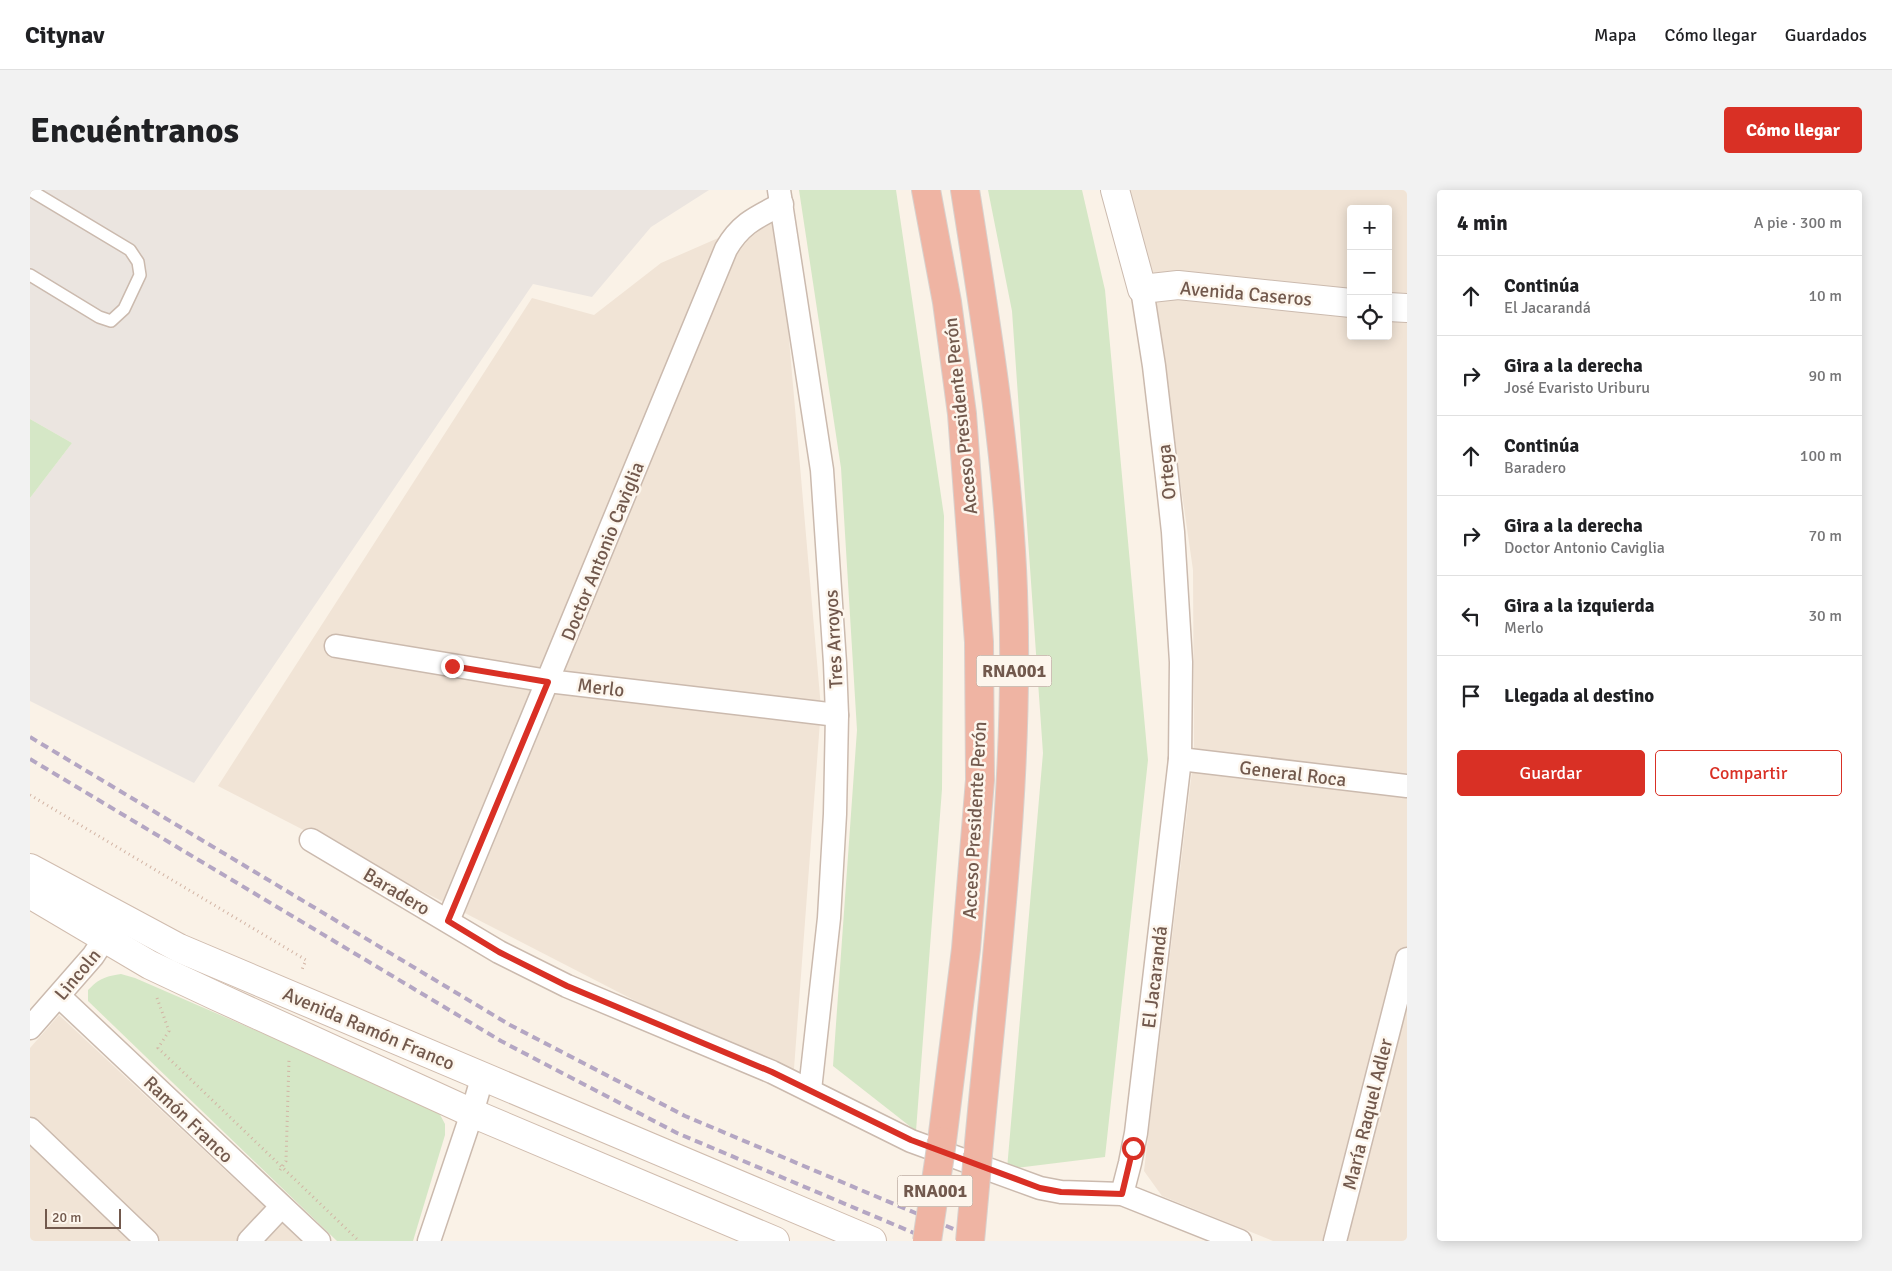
<!DOCTYPE html>
<html lang="es">
<head>
<meta charset="utf-8">
<style>
	:root { --surface:#fff; --page:#f2f2f2; --text:#202124; --muted:#757577; --line:#e0e0e0; --accent:#d93025 }
	body { margin:0; font-family:Signika,sans-serif; background:var(--page); color:var(--text) }
	.controls { position:absolute; right:15px; top:15px; display:grid; overflow:hidden; border-radius:5px; box-shadow:0 2px 12px #0003 }
	.controls button { width:45px; height:45px; display:grid; place-items:center; padding:0; border:0; border-bottom:1px solid var(--line); background:var(--surface); color:var(--text); font:25px sans-serif }
	.scale { position:absolute; left:15px; bottom:12px; width:76px; box-sizing:border-box; padding-left:5px; border:2px solid #72594d; border-top:0; font-size:14px; line-height:18px; white-space:nowrap; color:#72594d; -webkit-text-stroke:4px #fdf6ed; paint-order:stroke }
	.stop { position:absolute; width:15px; height:15px; margin:-11px; border:4px solid #d93025; border-radius:50%; background:#fff }
	.stop.end { background:#d93025; border-color:#fff; box-shadow:0 1px 5px #0008 }
	.list { margin:0; padding:0; list-style:none }
	h2 { display:flex; justify-content:space-between; align-items:center; height:65px; margin:0; padding:0 20px; font-size:21px }
	h2 small { font-size:16px; font-weight:400; color:var(--muted) }
	.list li { display:grid; grid-template-columns:32px 1fr auto; gap:15px; align-items:center; box-sizing:border-box; height:80px; padding:0 20px; border-top:1px solid var(--line) }
	.list b { display:block; font-size:19px; white-space:nowrap }
	.list p { margin:0; font-size:16px; white-space:nowrap; color:var(--muted) }
	.list em { font-size:16px; font-style:normal; color:var(--muted) }
	.actions { display:flex; gap:10px; padding:15px 20px }
	.actions a { flex:1; padding:11px 0; border:1px solid var(--accent); border-radius:5px; text-align:center; font-size:18px; color:var(--accent) }
	.actions .main { background:var(--accent); color:#fff }
	.icon { flex:none; width:28px; height:28px; fill:none; stroke:currentColor; stroke-width:2; stroke-linecap:round; stroke-linejoin:round }
	.map { position:relative; flex:none; width:1377px; height:1051px; overflow:hidden; border-radius:5px }
	header { display:flex; align-items:center; gap:30px; box-sizing:border-box; height:70px; padding:0 25px; background:var(--surface); border-bottom:1px solid var(--line) }
	header strong { font-size:24px }
	nav { display:flex; gap:28px; margin-inline-start:auto; font-size:18px }
	.intro { display:flex; align-items:center; justify-content:space-between; box-sizing:border-box; height:120px; padding:0 30px }
	h1 { margin:0; font-size:35px }
	.button { padding:12px 22px; border-radius:5px; background:var(--accent); color:#fff; font-size:18px; font-weight:700 }
	main { display:flex; gap:30px; padding:0 30px }
	aside { flex:1; background:var(--surface); border-radius:5px; box-shadow:0 2px 12px #0003 }
	.map>svg:first-child { display:block }
	.residential { fill:#f1e4d6; fill-rule:evenodd }
	.industrial { fill:#ebe5e0 }
	.green { fill:#d5e7c6 }
	.lines { fill:none; stroke-linecap:round; stroke-linejoin:round }
	.service-casing { stroke:#cbbaae; stroke-width:14 }
	.minor-casing { stroke:#cbbaae; stroke-width:25 }
	.tertiary-casing { stroke:#cbbaae; stroke-width:30 }
	.secondary-casing { stroke:#d0bcae; stroke-width:30 }
	.motorway-casing { stroke:#d8d1cd; stroke-width:30 }
	.path { stroke:#d2b4a4; stroke-width:3; stroke-dasharray:1 4; stroke-linecap:butt }
	.service { stroke:#fff; stroke-width:11 }
	.minor { stroke:#fff; stroke-width:22 }
	.tertiary { stroke:#fff; stroke-width:28 }
	.secondary { stroke:#fff; stroke-width:28 }
	.motorway { stroke:#efb4a3; stroke-width:28 }
	.rail { stroke:#b4a6c3; stroke-width:4; stroke-dasharray:8 5; stroke-linecap:butt }
	.motorway-bridge-casing { stroke:#d8d1cd; stroke-width:30; stroke-linecap:butt }
	.motorway-bridge { stroke:#efb4a3; stroke-width:28 }
	.route { stroke:#d93025; stroke-width:6 }
	.labels { text-anchor:middle; stroke-width:5; stroke-linejoin:round; paint-order:stroke }
	.shield { fill:#fdf6ed; stroke:#9c887d; stroke-width:1 }
	.shield-label { font-size:18px; font-weight:bold; fill:#72594d }
	.street-label { font-size:19px; fill:#72594d; stroke:#fdf6ed }
</style>
</head>
<body>
<header>
<strong>Citynav</strong>
<nav><a>Mapa</a><a>Cómo llegar</a><a>Guardados</a></nav>
</header>
<div class="intro"><h1>Encuéntranos</h1><a class="button">Cómo llegar</a></div>
<main>
<div class="map">
<svg width="1377" height="1051" viewBox="0 0 1377 1051">
	<rect width="100%" height="100%" fill="#faf2e7"/>
	<g class="residential">
		<path d="M1095,0H1377V1051H1243L1132,1006L1114,981L1164,564L1163,380L1136,193ZM1321,19H1358V146H1321Z"/>
		<polygon points="748,22 791,518 763,892 188,596 502,108 564,125 631,73"/>
		<polygon points="29,825 271,1051 0,1051 0,858"/>
	</g>
	<polygon class="industrial" points="0,0 679,0 621,37 562,107 503,94 164,593 0,511 0,308 42,253 0,229"/>
	<g class="green">
		<polygon points="769,0 866,0 914,326 912,599 886,941 803,876 827,540 811,278"/>
		<polygon points="958,0 1052,0 1075,100 1118,570 1075,967 977,979 1013,563 982,121"/>
		<polygon points="0,229 42,253 0,308"/>
		<path d="M91,784L105,788L407,919L415,934V945L383,1051H307L58,811V800C70,788 74,787 91,784Z"/>
	</g>
	<g class="lines">
		<defs>
			<polyline id="service" points="0,85 69,127 81,131 94,119 110,85 108,72 100,60 0,0"/>
			<g id="minor">
				<polyline points="749,0 792,280 805,473 807,525 805,624 799,728 780,900"/>
				<polyline points="306,456 518,491 807,525"/>
				<polyline points="1150,569 1377,596"/>
				<polyline points="281,650 469,762 537,796 742,882 881,951 1010,998 1031,1002 1092,1004 1210,1051"/>
				<path d="M418,731L696,59C711,33 727,27 752,14"/>
				<polyline points="29,806 289,1051"/>
				<polyline points="0,838 63,766 84,734"/>
				<polyline points="0,939 117,1051"/>
				<polyline points="1092,1004 1100,973 1106,943 1150,569 1151,472 1143,342 1137,287 1124,176 1112,99"/>
				<polyline points="219,1051 251,1017"/>
				<polyline points="399,1051 442,923 453,885"/>
				<polyline points="1305,1051 1377,769"/>
			</g>
			<g id="tertiary">
				<polyline points="1085,0 1112,99 1148,95 1321,113"/>
				<polyline points="1358,117 1377,118"/>
			</g>
			<g id="secondary">
				<polyline points="0,678 149,758 842,1051"/>
				<polyline points="0,704 120,775 186,806 442,923 745,1051"/>
			</g>
			<g id="motorway">
				<polyline points="896,0 917,112 932,224 949,452 950,590 936,759 912,951"/>
				<path d="M935,0C956,133 978,266 983,401C990,589 965,777 948,964"/>
			</g>
		</defs>
		<use href="#service" class="service-casing"/>
		<use href="#minor" class="minor-casing"/>
		<use href="#tertiary" class="tertiary-casing"/>
		<use href="#secondary" class="secondary-casing"/>
		<use href="#motorway" class="motorway-casing"/>
		<g class="path">
			<polyline points="0,605 276,770 271,782"/>
			<polyline points="127,808 139,841 128,858 329,1051"/>
			<polyline points="250,980 256,971 259,869"/>
		</g>
		<use href="#service" class="service"/>
		<use href="#minor" class="minor"/>
		<use href="#tertiary" class="tertiary"/>
		<use href="#secondary" class="secondary"/>
		<use href="#motorway" class="motorway"/>
		<g class="rail">
			<polyline points="0,547 480,835 655,926 952,1051"/>
			<polyline points="0,569 471,851 647,943 903,1051"/>
		</g>
		<defs>
			<g id="motorway-bridge">
				<polyline points="897,1051 912,951"/>
				<polyline points="940,1051 948,964"/>
			</g>
		</defs>
		<use href="#motorway-bridge" class="motorway-bridge-casing"/>
		<use href="#motorway-bridge" class="motorway-bridge"/>
	</g>
	<g class="lines">
		<polyline class="route" points="422,476 518,492 418,731 469,762 537,796 742,882 881,950 1010,998 1031,1002 1092,1004 1103,958"/>
	</g>
	<g class="labels">
		<g class="shield">
			<rect x="946.5" y="465.5" width="75" height="31" rx="4"/>
			<rect x="867.5" y="985.5" width="75" height="31" rx="4"/>
		</g>
		<g class="shield-label">
			<text x="984" y="487">RNA001</text>
			<text x="905" y="1007">RNA001</text>
		</g>
		<g class="street-label">
			<text transform="translate(1216 103) rotate(5)" y="7">Avenida Caseros</text>
			<text transform="translate(930 226) rotate(-96)" y="7">Acceso Presidente Perón</text>
			<text transform="translate(1136 282) rotate(-96)" y="7">Ortega</text>
			<text transform="translate(572 361) rotate(-68)" y="7">Doctor Antonio Caviglia</text>
			<text transform="translate(803 449) rotate(-93)" y="7">Tres Arroyos</text>
			<text transform="translate(571 497) rotate(7)" y="7">Merlo</text>
			<text transform="translate(1263 583) rotate(7)" y="7">General Roca</text>
			<text transform="translate(944 630) rotate(-87)" y="7">Acceso Presidente Perón</text>
			<text transform="translate(367 701) rotate(31)" y="7">Baradero</text>
			<text transform="translate(47 784) rotate(-50)" y="7">Lincoln</text>
			<text transform="translate(1124 787) rotate(-83)" y="7">El Jacarandá</text>
			<text transform="translate(339 838) rotate(23)" y="7">Avenida Ramón Franco</text>
			<text transform="translate(1337 924) rotate(-76)" y="7">María Raquel Adler</text>
			<text transform="translate(159 929) rotate(44)" y="7">Ramón Franco</text>
		</g>
	</g>
</svg>
<div class="controls">
<button>+</button>
<button>−</button>
<button><svg class="icon" aria-label="locate" viewBox="0 0 24 24"><circle cx="12" cy="12" r="6"/><path d="M12 2v4M12 18v4M2 12h4M18 12h4"/></svg></button>
</div>
<div class="scale">20 m</div>
<div class="stop" style="left:1103px;top:958px"></div>
<div class="stop end" style="left:422px;top:476px"></div>
</div>
<aside>
<h2>4 min<small>A pie · 300 m</small></h2>
<ul class="list">
<li><svg class="icon" aria-label="ahead" viewBox="0 0 24 24"><path d="M12 20V5M6 11l6-6 6 6"/></svg><div><b>Continúa</b><p>El Jacarandá</p></div><em>10 m</em></li>
<li><svg class="icon" aria-label="right" viewBox="0 0 24 24"><path d="M7 20v-9h11M14 6l5 5-5 5"/></svg><div><b>Gira a la derecha</b><p>José Evaristo Uriburu</p></div><em>90 m</em></li>
<li><svg class="icon" aria-label="ahead" viewBox="0 0 24 24"><path d="M12 20V5M6 11l6-6 6 6"/></svg><div><b>Continúa</b><p>Baradero</p></div><em>100 m</em></li>
<li><svg class="icon" aria-label="right" viewBox="0 0 24 24"><path d="M7 20v-9h11M14 6l5 5-5 5"/></svg><div><b>Gira a la derecha</b><p>Doctor Antonio Caviglia</p></div><em>70 m</em></li>
<li><svg class="icon" aria-label="left" viewBox="0 0 24 24"><path d="M17 20v-9H6M10 6l-5 5 5 5"/></svg><div><b>Gira a la izquierda</b><p>Merlo</p></div><em>30 m</em></li>
<li><svg class="icon" aria-label="arrive" viewBox="0 0 24 24"><path d="M6 21V4h12l-3 4 3 4H6"/></svg><div><b>Llegada al destino</b></div></li>
</ul>
<div class="actions"><a class="main">Guardar</a><a>Compartir</a></div>
</aside>
</main>
</body>
</html>
